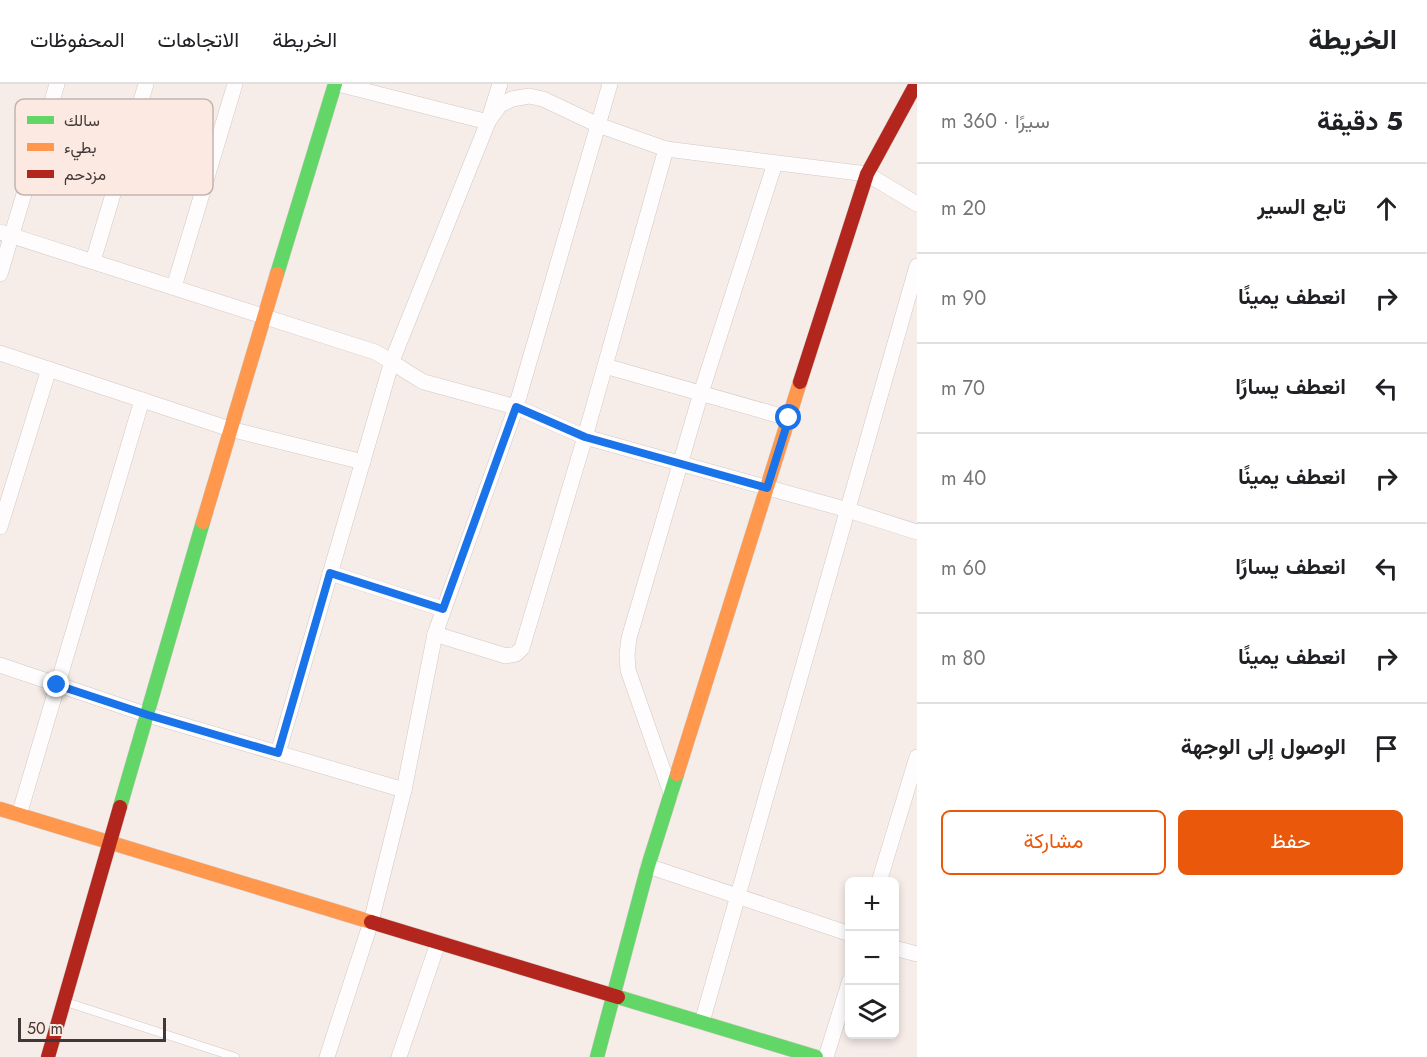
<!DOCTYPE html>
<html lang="ar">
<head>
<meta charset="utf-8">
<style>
	:root { --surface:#fff; --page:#f2f2f2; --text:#202124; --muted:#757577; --line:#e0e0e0; --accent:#ea580c }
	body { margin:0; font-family:Jost,Vazirmatn,sans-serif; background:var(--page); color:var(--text); direction:rtl }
	.controls { position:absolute; right:18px; bottom:18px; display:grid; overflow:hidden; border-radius:9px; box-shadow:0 3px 9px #0003 }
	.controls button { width:54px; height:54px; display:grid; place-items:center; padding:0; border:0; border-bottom:2px solid var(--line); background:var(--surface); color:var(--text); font:30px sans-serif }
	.scale { position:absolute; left:18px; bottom:15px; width:148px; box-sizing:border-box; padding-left:6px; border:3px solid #3f3835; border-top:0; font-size:16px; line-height:21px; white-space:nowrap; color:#3f3835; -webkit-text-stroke:4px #fce9e2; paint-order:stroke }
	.stop { position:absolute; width:18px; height:18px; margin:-14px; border:4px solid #1a73e8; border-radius:50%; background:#fff }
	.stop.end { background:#1a73e8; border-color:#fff; box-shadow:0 2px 6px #0008 }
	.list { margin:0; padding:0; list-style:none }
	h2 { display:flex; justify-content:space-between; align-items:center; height:78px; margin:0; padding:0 24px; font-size:26px }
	h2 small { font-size:20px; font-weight:400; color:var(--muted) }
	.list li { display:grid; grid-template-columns:39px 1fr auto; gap:18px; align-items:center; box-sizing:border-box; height:90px; padding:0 24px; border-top:2px solid var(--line) }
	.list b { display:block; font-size:22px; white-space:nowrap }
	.list em { font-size:20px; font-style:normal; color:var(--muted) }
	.actions { display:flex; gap:12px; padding:18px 24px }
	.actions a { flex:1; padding:14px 0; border:2px solid var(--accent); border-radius:9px; text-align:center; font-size:21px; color:var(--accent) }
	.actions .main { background:var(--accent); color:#fff }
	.icon { flex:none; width:33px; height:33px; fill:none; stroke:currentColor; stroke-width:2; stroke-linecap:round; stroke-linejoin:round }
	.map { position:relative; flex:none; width:917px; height:973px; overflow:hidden; direction:ltr }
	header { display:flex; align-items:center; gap:36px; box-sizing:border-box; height:84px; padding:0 30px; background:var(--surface); border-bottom:2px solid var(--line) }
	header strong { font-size:28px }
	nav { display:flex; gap:33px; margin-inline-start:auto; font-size:21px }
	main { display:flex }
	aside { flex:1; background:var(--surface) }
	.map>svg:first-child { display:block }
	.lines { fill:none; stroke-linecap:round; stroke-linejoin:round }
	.lane-casing { stroke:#d1c9c6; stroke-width:9 }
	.street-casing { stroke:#d1c9c6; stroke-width:16 }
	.fast-casing { stroke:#d1c9c6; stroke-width:15 }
	.slow-casing { stroke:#d1c9c6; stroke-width:15 }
	.jam-casing { stroke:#d1c9c6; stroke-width:15 }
	.lane { stroke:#fefcfc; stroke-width:8 }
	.street { stroke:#fefcfc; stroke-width:15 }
	.fast { stroke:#63d668; stroke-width:14 }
	.slow { stroke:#ff974d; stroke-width:14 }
	.jam { stroke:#b3261e; stroke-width:14 }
	.route { stroke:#1a73e8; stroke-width:8 }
	.key { fill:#fce9e2; stroke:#c3b4ae; stroke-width:1.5 }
	.key-label { font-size:16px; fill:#3f3835 }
</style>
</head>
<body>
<header>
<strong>الخريطة</strong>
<nav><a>الخريطة</a><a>الاتجاهات</a><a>المحفوظات</a></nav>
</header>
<main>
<aside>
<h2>5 دقيقة<small>سيرًا · 360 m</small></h2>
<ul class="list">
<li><svg class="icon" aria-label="ahead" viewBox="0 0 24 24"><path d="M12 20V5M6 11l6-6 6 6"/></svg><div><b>تابع السير</b></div><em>20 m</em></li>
<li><svg class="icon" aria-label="right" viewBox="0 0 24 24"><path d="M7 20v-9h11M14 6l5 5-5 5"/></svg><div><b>انعطف يمينًا</b></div><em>90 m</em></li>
<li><svg class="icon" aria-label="left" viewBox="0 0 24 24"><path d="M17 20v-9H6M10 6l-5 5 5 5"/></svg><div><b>انعطف يسارًا</b></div><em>70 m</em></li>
<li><svg class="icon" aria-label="right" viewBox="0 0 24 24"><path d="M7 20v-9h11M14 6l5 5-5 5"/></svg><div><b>انعطف يمينًا</b></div><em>40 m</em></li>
<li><svg class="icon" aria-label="left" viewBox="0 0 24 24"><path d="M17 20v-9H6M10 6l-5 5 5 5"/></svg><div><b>انعطف يسارًا</b></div><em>60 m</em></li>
<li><svg class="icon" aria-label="right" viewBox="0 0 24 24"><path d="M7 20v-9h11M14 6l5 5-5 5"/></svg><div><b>انعطف يمينًا</b></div><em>80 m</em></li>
<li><svg class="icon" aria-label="arrive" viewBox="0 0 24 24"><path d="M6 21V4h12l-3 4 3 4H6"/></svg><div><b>الوصول إلى الوجهة</b></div></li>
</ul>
<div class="actions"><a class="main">حفظ</a><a>مشاركة</a></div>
</aside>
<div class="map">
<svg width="917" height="973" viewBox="0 0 917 973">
	<rect width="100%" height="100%" fill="#f6ece8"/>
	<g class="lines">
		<defs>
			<polyline id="lane" points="66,918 235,973"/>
			<g id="street">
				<polyline points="338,0 488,38 500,21 512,15 529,12 543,15 598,41 666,65 867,90 917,120"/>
				<path d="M0,148L375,268C392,277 407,289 424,298L516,323L585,353L848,426L917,448"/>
				<polyline points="93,177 146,0"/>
				<polyline points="0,190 57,0"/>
				<polyline points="174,203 235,0"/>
				<polyline points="0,269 230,345 363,378"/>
				<polyline points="605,282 788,334"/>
				<polyline points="0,443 49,285"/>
				<polyline points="330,489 443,525"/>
				<polyline points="435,550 506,572 516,570 522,564 585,353 666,65"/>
				<polyline points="0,581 148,631 404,706"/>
				<polyline points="278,669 392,277 488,38 500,0"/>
				<polyline points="671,709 628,586 627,571 629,554 701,309 775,79"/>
				<polyline points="19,731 142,316"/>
				<polyline points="648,782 850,850"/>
				<polyline points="879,798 917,673"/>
				<polyline points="894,864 917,870"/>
				<polyline points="702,938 917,182"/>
				<polyline points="327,973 371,838 404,706 435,550 516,323 610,0"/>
				<polyline points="399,973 438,859"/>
				<polyline points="826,973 850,896"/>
			</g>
			<g id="fast">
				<polyline points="277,190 335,0"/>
				<polyline points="120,723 203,438"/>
				<polyline points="618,913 816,973"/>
				<polyline points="597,973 648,782 677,690"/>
			</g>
			<g id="slow">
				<polyline points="203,438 277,190"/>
				<polyline points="677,690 800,298"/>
				<polyline points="0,725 371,838"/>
			</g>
			<g id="jam">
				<polyline points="800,298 867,90 916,0"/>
				<polyline points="371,838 618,913"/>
				<polyline points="48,973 120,723"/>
			</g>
		</defs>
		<use href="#lane" class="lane-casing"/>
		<use href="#street" class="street-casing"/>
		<use href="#fast" class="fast-casing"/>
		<use href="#slow" class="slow-casing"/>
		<use href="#jam" class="jam-casing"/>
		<use href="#lane" class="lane"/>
		<use href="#street" class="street"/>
		<use href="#fast" class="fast"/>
		<use href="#slow" class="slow"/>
		<use href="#jam" class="jam"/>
	</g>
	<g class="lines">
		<polyline class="route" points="57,601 148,631 278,669 330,489 443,525 516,323 585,353 767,404 789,334"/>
	</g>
	<rect x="15" y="15" width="198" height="96" rx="9" class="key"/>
	<rect x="27" y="32" width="27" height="8" fill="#63d668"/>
	<rect x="27" y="59" width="27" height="8" fill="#ff974d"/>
	<rect x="27" y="86" width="27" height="8" fill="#b3261e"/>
	<g class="key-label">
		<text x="64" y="42">سالك</text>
		<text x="64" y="69">بطيء</text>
		<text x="64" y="96">مزدحم</text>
	</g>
</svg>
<div class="controls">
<button>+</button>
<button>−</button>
<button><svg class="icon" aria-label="layers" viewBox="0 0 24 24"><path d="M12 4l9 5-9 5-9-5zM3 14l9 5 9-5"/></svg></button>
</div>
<div class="scale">50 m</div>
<div class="stop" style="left:789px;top:334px"></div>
<div class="stop end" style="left:57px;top:601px"></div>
</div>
</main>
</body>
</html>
